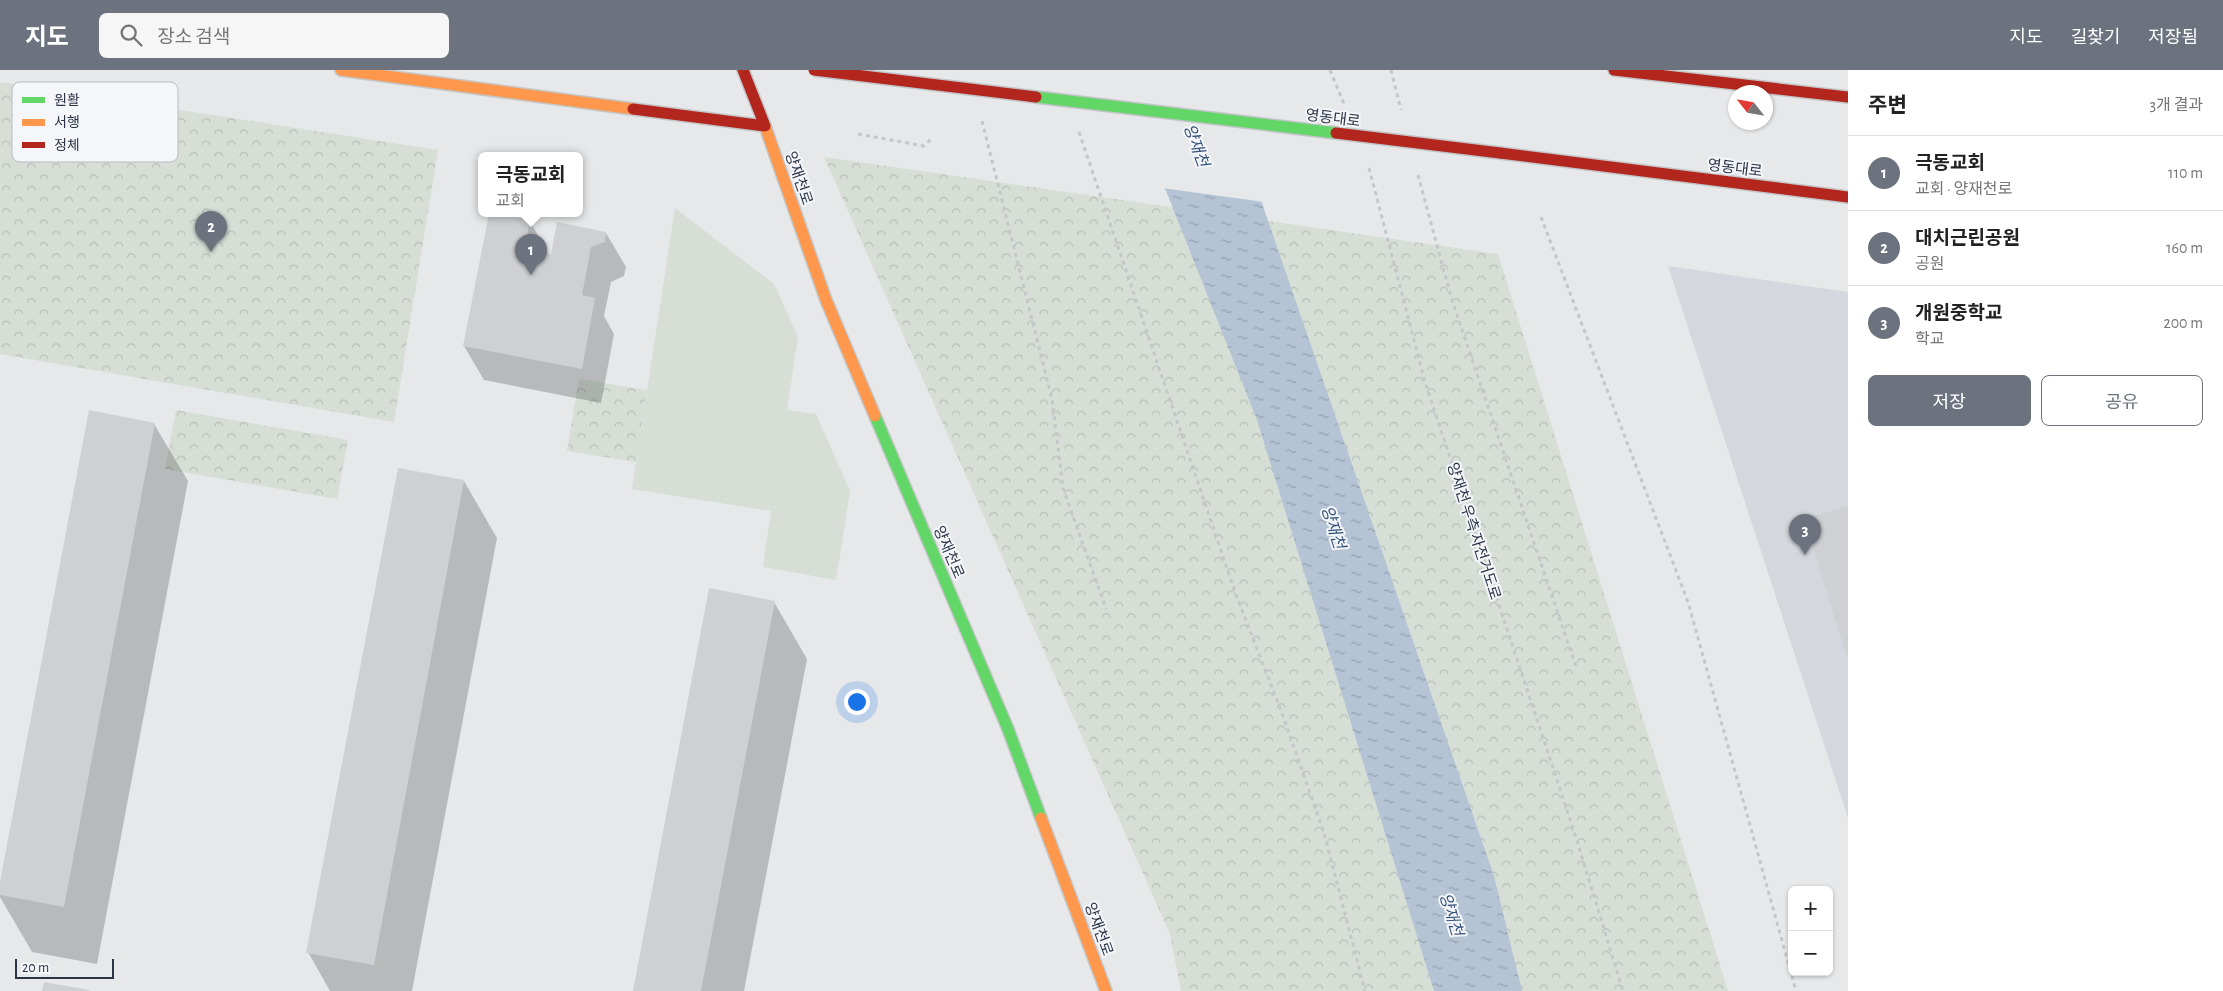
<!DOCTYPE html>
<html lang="ko">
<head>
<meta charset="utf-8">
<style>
	:root { --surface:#fff; --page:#f6f6f6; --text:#222; --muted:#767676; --line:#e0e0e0; --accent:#6c737f }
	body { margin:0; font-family:"Alegreya Sans","Noto Sans KR",sans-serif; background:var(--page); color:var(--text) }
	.controls { position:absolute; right:15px; bottom:15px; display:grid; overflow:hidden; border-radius:8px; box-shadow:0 1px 4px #0004 }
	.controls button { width:45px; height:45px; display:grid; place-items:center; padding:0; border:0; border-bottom:1px solid var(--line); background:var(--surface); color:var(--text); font:25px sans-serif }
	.compass { position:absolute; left:1728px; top:15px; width:45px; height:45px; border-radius:50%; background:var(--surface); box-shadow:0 1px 4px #0004; rotate:301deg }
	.scale { position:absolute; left:15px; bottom:12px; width:99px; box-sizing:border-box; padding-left:5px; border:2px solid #2b3445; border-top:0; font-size:14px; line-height:18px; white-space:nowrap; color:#2b3445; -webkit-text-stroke:4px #f4f6f9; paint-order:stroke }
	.you { position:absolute; left:856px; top:631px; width:18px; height:18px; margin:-12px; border:4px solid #fff; border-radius:50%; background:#1a73e8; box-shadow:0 0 0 8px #1a73e833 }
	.badge { display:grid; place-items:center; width:32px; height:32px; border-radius:50%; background:var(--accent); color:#fff; font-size:16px; font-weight:700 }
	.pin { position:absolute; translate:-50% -41px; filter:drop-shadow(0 1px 2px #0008) }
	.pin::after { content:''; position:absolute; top:26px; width:18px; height:15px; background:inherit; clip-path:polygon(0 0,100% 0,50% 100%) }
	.popup { position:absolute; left:478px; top:82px; width:105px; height:65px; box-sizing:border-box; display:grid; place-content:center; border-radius:8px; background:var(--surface); filter:drop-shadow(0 1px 4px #0005); font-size:16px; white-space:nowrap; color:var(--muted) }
	.popup b { font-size:19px; color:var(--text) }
	.popup::after { content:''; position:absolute; left:50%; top:100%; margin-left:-10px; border:10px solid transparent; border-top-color:var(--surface) }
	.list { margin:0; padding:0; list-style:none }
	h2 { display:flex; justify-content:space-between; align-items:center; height:65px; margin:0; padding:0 20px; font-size:21px }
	h2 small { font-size:16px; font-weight:400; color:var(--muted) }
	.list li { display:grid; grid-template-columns:32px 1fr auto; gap:15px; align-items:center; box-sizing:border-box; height:75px; padding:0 20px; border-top:1px solid var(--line) }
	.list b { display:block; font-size:19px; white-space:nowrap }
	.list p { margin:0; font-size:16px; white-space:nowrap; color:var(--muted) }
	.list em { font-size:16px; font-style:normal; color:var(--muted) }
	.actions { display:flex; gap:10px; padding:15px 20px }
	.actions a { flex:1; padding:11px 0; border:1px solid var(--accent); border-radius:8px; text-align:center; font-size:18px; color:var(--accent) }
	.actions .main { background:var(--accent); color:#fff }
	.icon { flex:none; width:28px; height:28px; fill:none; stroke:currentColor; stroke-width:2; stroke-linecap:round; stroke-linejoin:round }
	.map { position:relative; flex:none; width:1848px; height:921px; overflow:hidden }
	header { display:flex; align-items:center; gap:30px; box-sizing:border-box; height:70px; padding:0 25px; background:var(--accent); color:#fff }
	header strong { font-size:24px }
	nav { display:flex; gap:28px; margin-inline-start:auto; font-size:18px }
	.search { width:350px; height:45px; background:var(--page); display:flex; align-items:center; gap:12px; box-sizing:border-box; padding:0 18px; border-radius:8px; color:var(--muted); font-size:19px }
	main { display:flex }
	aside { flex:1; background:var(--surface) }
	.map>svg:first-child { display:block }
	.built { fill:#d4d7dd }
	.park { fill:url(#park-crowns) }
	.garden { fill:#d6ded6 }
	.water { fill:url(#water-ripples) }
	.pier { fill:#e6e8ea }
	.shadow { fill:#0003 }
	.building { fill:#ced0d3 }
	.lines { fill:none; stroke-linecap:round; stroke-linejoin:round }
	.fast-casing { stroke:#c4c6c8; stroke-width:14 }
	.slow-casing { stroke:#c4c6c8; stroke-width:14 }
	.jam-casing { stroke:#c4c6c8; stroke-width:14 }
	.path { stroke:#c5c6ca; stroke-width:3; stroke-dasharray:4 4; stroke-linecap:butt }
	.fast { stroke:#63d668; stroke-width:11 }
	.slow { stroke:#ff974d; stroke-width:11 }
	.jam { stroke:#b3261e; stroke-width:11 }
	.fast-bridge-casing { stroke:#c2c5c8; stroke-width:14; stroke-linecap:butt }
	.jam-bridge-casing { stroke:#c2c5c8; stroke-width:14; stroke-linecap:butt }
	.fast-bridge { stroke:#63d668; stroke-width:11 }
	.jam-bridge { stroke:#b3261e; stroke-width:11 }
	.labels { text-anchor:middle; stroke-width:4; stroke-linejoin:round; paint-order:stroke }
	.street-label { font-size:15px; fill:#2b3445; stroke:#f4f6f9 }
	.water-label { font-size:16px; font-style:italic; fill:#34527a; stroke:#f4f6f9 }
	.key { fill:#f4f6f9; stroke:#b8bcc3; stroke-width:1 }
	.key-label { font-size:14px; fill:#2b3445 }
</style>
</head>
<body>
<header>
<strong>지도</strong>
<div class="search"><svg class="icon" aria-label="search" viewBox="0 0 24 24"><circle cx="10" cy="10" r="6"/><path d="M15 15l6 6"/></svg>장소 검색</div>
<nav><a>지도</a><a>길찾기</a><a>저장됨</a></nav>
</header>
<main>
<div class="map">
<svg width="1848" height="921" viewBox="0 0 1848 921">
	<defs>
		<pattern id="park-crowns" width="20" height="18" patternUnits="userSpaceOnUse" patternTransform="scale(1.25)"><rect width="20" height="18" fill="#d6ded6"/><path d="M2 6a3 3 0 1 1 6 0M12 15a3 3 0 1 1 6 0" fill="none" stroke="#b8bfb9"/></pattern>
		<pattern id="water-ripples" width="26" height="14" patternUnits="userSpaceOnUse" patternTransform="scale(1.25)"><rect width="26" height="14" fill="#b4c4d5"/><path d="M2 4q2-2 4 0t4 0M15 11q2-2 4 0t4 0" fill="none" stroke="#93a0af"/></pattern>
	</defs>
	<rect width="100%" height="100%" fill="#e6e8ea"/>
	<polygon class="built" points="1668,196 1848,222 1848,748"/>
	<g class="park">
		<polygon points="0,12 438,80 394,352 0,284"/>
		<polygon points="824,87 1498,184 1728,921 1181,921 1170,864"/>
		<polygon points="579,309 647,320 636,392 567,381"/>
		<polygon points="176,340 348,370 337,429 165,399"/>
	</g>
	<polygon class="garden" points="675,138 774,214 798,267 787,340 816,344 850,421 836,510 763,497 771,441 632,419"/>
	<polygon class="water" points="1118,0 1216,0 1494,806 1522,921 1434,921 1257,350"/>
	<polygon class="pier" points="1116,0 1218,0 1264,132 1162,118"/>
	<g class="shadow">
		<polygon points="490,144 530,151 549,185 552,186 606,163 626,197 624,206 611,212 604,246 614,264 601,333 484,310 464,276"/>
		<polygon points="154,354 188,411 97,894 32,882 0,827 0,819"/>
		<polygon points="464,411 497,468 412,921 330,921 308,882"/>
		<polygon points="774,532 807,589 744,921 634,921"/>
	</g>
	<g class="building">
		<polygon points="489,144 530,149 525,179 551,184 557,152 606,162 605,172 591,177 582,225 595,228 582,299 463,276"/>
		<polygon points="89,340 155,353 64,837 0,825 0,812"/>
		<polygon points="398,398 464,410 374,895 306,883"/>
		<polygon points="1848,436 1848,590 1804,449"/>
		<polygon points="709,518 775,531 701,921 633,921"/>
		<polygon points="44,912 89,920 89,921 42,921"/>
	</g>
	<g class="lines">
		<defs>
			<polyline id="fast" points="875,346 1008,659 1041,748"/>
			<g id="slow">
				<polyline points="341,0 633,39"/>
				<polyline points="765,56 826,230 875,346"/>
				<polyline points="1041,748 1106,921"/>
			</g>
			<g id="jam">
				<polyline points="1614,0 1848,27"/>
				<polyline points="633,39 765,56 743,0"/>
				<polyline points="1500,83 1848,127"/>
			</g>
		</defs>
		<use href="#fast" class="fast-casing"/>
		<use href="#slow" class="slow-casing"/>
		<use href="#jam" class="jam-casing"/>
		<g class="path">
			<polyline points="1330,0 1344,34"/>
			<polyline points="1391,0 1401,40"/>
			<polyline points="982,51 1052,329 1063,418 1106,539"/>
			<polyline points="1079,62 1235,522 1283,646 1324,763 1365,921"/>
			<polyline points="858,64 924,76 932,68"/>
			<polyline points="1369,98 1425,312 1574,761 1623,921"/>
			<polyline points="1418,105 1451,227 1576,597"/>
			<polyline points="1541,147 1688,532 1796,921"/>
		</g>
		<use href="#fast" class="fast"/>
		<use href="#slow" class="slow"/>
		<use href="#jam" class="jam"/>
		<defs>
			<polyline id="fast-bridge" points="1036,27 1336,63"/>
			<g id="jam-bridge">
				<polyline points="814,0 1036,27"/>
				<polyline points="1336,63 1500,83"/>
			</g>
		</defs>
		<use href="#fast-bridge" class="fast-bridge-casing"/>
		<use href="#jam-bridge" class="jam-bridge-casing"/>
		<use href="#fast-bridge" class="fast-bridge"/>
		<use href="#jam-bridge" class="jam-bridge"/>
	</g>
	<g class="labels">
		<g class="street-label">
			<text transform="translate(1333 48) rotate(7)" y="5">영동대로</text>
			<text transform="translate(1735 98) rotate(7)" y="5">영동대로</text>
			<text transform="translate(799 108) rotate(71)" y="5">양재천로</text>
			<text transform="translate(1474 461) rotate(72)" y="5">양재천 우측 자전거도로</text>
			<text transform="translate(949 482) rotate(67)" y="5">양재천로</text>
			<text transform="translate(1099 859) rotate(70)" y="5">양재천로</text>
		</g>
		<g class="water-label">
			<text transform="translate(1197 75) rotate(70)" y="6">양재천</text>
			<text transform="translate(1334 457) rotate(72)" y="6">양재천</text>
			<text transform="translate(1452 844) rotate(73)" y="6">양재천</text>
		</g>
	</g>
	<rect x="12" y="12" width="166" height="80" rx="8" class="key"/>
	<rect x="22" y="27" width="23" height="6" fill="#63d668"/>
	<rect x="22" y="49" width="23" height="7" fill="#ff974d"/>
	<rect x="22" y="72" width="23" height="6" fill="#b3261e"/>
	<g class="key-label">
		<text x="54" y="35">원활</text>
		<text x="54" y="57">서행</text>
		<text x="54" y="80">정체</text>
	</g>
</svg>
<div class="controls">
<button>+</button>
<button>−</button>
</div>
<svg class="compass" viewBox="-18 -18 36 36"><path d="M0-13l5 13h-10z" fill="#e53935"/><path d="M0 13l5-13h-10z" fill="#767676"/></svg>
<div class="scale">20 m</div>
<div class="you"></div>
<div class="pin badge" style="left:531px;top:205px">1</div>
<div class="popup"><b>극동교회</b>교회</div>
<div class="pin badge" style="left:211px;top:182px">2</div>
<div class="pin badge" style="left:1805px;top:485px">3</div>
</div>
<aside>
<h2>주변<small>3개 결과</small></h2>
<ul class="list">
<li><span class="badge">1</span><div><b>극동교회</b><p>교회 · 양재천로</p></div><em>110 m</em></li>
<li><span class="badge">2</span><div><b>대치근린공원</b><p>공원</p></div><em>160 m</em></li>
<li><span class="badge">3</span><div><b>개원중학교</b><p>학교</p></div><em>200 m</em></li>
</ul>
<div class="actions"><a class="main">저장</a><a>공유</a></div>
</aside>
</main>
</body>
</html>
